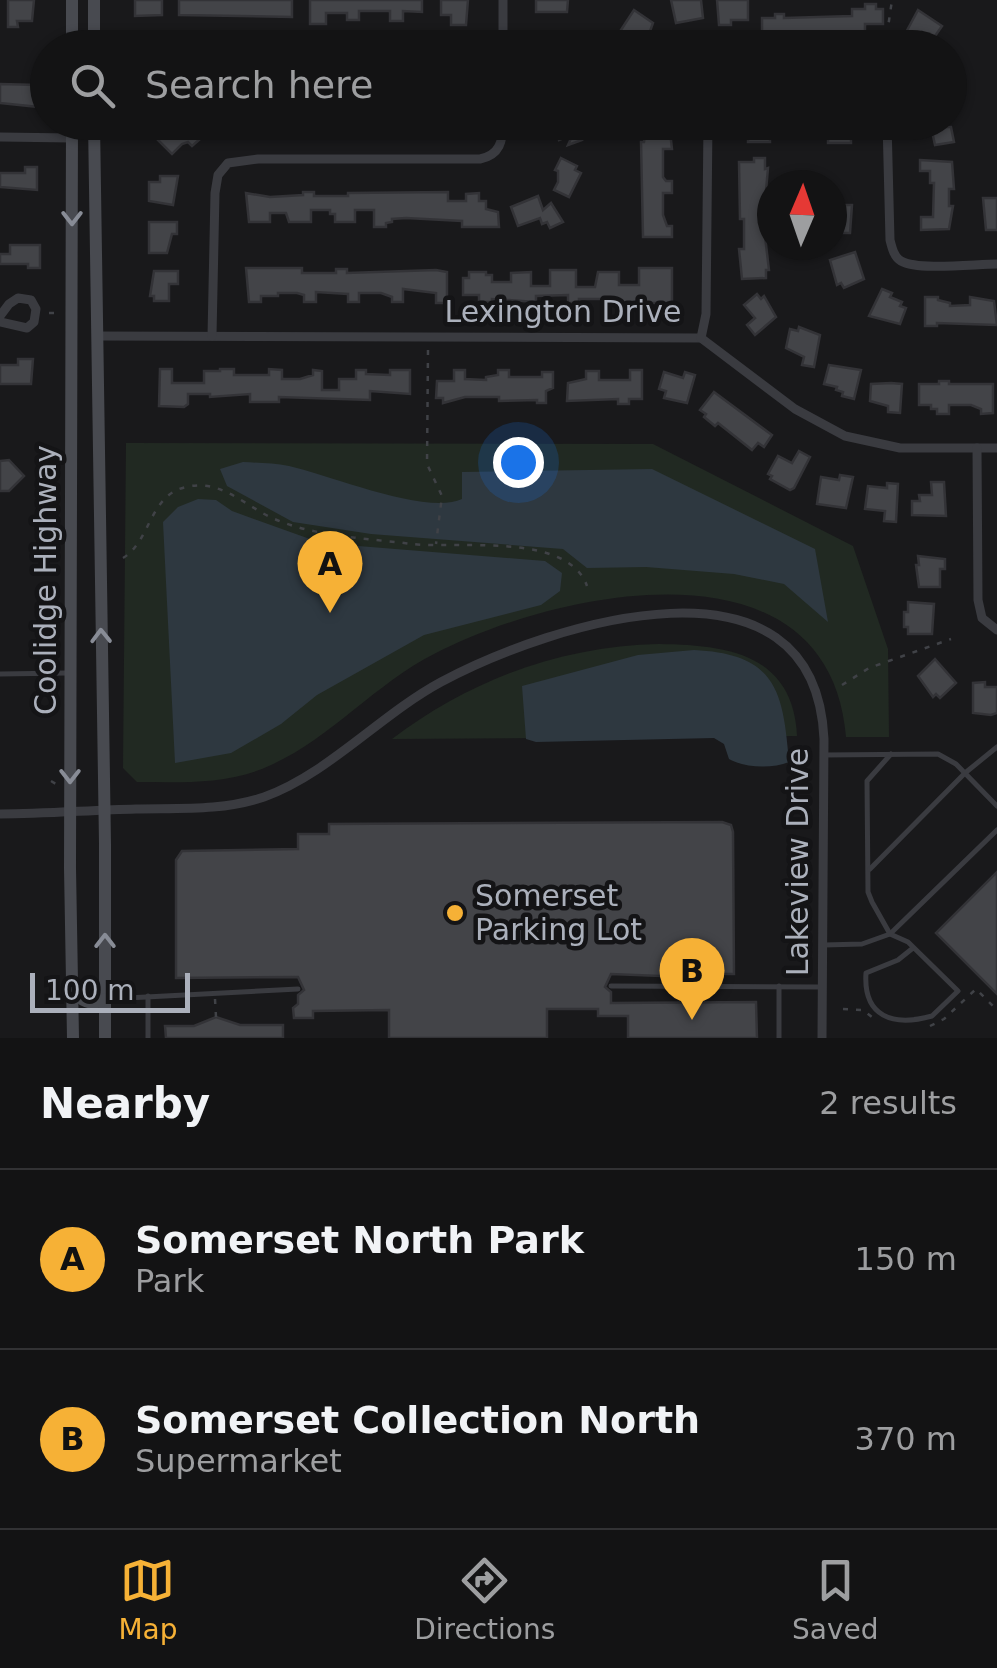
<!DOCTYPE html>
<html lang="en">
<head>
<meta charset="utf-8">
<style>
	:root { --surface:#131314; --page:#202022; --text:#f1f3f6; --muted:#9d9ea0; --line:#323234; --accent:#f6b136 }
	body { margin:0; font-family:"DejaVu Sans",sans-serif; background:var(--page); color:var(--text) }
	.compass { position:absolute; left:757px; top:170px; width:90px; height:90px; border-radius:50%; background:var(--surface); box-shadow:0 2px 8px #0004; rotate:2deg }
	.scale { position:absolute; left:30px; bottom:25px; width:160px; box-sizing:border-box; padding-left:10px; border:5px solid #abb0bb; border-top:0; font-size:28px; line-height:35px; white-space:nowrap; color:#abb0bb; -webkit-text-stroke:8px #141416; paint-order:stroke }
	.you { position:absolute; left:518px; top:462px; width:35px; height:35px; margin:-25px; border:8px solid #fff; border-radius:50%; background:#1a73e8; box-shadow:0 0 0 15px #1a73e833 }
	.badge { display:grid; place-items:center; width:65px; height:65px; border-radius:50%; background:var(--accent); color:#111; font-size:32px; font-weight:700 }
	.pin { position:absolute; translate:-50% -82px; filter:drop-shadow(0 2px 5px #0008) }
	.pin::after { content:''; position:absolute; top:52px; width:35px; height:30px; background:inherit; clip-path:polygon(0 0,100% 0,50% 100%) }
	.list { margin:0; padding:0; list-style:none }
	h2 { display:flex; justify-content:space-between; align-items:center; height:130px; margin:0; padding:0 40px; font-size:42px }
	h2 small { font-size:32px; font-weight:400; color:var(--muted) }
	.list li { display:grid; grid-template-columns:65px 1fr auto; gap:30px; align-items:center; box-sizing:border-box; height:180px; padding:0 40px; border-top:2px solid var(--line) }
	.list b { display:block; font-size:38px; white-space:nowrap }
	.list p { margin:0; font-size:32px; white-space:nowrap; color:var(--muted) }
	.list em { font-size:32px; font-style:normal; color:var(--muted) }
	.icon { flex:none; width:55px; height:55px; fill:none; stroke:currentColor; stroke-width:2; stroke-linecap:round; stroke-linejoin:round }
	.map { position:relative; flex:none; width:997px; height:1038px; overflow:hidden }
	.search { position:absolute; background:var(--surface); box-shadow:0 2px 8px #0004; left:30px; right:30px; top:30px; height:110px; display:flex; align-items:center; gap:25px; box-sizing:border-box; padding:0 35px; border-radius:55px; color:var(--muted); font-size:38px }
	.sheet { height:490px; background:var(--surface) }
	nav { display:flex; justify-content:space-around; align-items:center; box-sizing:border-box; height:140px; border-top:2px solid var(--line); background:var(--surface); font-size:28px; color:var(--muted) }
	nav a { display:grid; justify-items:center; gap:5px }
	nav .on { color:var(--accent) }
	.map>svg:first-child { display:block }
	.green { fill:#212922 }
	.water { fill:#2e3840 }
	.building { fill:#434448; stroke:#333337; stroke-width:2.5 }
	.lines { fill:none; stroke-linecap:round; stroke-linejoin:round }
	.path { stroke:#404247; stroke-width:2.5; stroke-dasharray:5 8; stroke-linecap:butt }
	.service { stroke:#3a3b40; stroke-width:5 }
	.minor { stroke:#3a3b40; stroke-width:9 }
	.secondary { stroke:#484a50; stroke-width:12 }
	.oneway { stroke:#888c96 }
	.poi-dot { fill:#f6b136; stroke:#141416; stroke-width:4 }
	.labels { text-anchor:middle; stroke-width:9; stroke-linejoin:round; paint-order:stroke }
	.street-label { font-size:30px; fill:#abb0bb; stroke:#141416 }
	.poi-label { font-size:30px; fill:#abb0bb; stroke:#141416; text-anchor:start }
</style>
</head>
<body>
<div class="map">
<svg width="997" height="1038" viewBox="0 0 997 1038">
	<rect width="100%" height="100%" fill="#19191b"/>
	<g class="green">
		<path d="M126,443L653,444L853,546L888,649L889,737H846C829,532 556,590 434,654C375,684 331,738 271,765C229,785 183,782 137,782L123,768Z"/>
		<path d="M659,644C726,645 793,653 797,736L392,739C470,680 561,646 659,644Z"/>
	</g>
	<g class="water">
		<path d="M243,462C258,463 274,463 289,466C330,475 427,516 462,499V472L652,469L815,549L828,622L784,584L734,574L646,567L587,568L563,549L371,534L293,522L227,486L220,469Z"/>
		<polygon points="198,499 216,500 232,511 321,543 545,561 562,573 560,591 541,605 424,635 317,695 281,724 231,753 175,763 163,522 178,507"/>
		<path d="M694,650C776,654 783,690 789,762C772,769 745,768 729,759L724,744L714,738L536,742L526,739L522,686L638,655Z"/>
	</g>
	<g class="building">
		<polygon points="8,0 34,0 32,21 17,21 18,27 8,27"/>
		<polygon points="135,0 162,0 162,15 135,16"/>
		<polygon points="179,0 292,0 292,17 179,15"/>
		<polygon points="310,0 422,0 422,12 403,11 403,21 390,21 390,11 359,11 359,20 347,20 347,13 326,13 326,24 310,24"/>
		<polygon points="441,0 468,0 466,25 451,25 451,15 441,15"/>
		<polygon points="536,0 568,0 567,12 536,12"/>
		<polygon points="671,0 701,0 703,18 676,23"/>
		<polygon points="717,0 748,0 748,20 731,20 731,25 719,25"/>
		<polygon points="865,4 876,4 876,9 883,9 883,24 865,24 865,34 819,35 819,46 806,46 806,35 775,35 774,45 762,45 762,18 775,18 775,14 784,14 784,18 852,16 852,9 865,9"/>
		<polygon points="634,10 653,23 644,48 631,48 619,33"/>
		<polygon points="918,10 942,26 933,39 922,32 914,43 904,36"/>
		<polygon points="0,84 39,85 39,107 0,103"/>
		<polygon points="170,122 187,122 200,139 192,146 188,142 182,144 172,154 158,140"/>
		<polygon points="553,122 576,122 582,140 568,145 573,134 559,140"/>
		<polygon points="647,122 669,122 672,149 663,149 663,177 666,181 672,181 672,193 663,193 663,215 667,226 672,226 672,237 643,237 641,142 644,142"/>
		<rect x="748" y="122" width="22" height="20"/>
		<polygon points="824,122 851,122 851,143 828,143 828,137 825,137"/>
		<polygon points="930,122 946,122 947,127 951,127 954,142 935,145"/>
		<polygon points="561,158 577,166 575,170 581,173 569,197 554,190 558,182 558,171 555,170"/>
		<polygon points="754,158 765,158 765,169 768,168 765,203 767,212 772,212 772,227 767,227 765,236 769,270 766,270 766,278 742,279 739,249 744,249 744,219 740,219 739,162 754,162"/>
		<polygon points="920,160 952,162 954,189 949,189 949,206 953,206 949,229 921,230 921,217 933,217 934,183 930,183 930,171 920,171"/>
		<polygon points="25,167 37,167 37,190 0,187 0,173 25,173"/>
		<polygon points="160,176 178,176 173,205 149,201 149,182 160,182"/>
		<polygon points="303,192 314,192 314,196 348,196 348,193 448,192 448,201 466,201 466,194 479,193 479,201 486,201 486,209 498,212 499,227 462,227 462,221 406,218 392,219 392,222 386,223 386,227 374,227 374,210 355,210 355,222 335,222 335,214 330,214 330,210 311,210 311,222 289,222 286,213 270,213 270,222 249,222 246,193 270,197 303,195"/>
		<polygon points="538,196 543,210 551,203 563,222 550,228 547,222 542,224 540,218 518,226 511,207"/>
		<polygon points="983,198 997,198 997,230 986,230"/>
		<polygon points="843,202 843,205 852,205 850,233 832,233 832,203"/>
		<polygon points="149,222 177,222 177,234 172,234 167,253 149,253"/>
		<polygon points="10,245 40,245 40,268 28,268 28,264 0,264 0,254 10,254"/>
		<polygon points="855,252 864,279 844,288 841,283 837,285 830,260"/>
		<polygon points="246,268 302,268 302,273 336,273 336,269 347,269 347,273 436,270 447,272 447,303 436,303 436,293 403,289 403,302 392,302 392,297 381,293 359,293 359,302 348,302 348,294 316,292 316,302 304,302 304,295 297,293 278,293 278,296 261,296 261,302 249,302"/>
		<polygon points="639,268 672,268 672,303 611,303 610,299 579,299 579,303 568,303 568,295 536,296 536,302 492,299 492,302 479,302 479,295 463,295 463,278 469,278 469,272 486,272 486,275 492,275 492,282 511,282 511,273 531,272 531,286 550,286 550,270 576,270 576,287 595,287 598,272 619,272 619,285 639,285"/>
		<polygon points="154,271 178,271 178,284 169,284 169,301 154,301 154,296 150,296"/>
		<polygon points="882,289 892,293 890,297 902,302 900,306 906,308 900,324 869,316"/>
		<polygon points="757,294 761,299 764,296 776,317 755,335 747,325 755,318 744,305"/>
		<polygon points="925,297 938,297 938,300 950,303 950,306 970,305 970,297 994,301 997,325 937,323 937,326 925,326"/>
		<polygon points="799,327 820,335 814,367 802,365 804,357 786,348 790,329 798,331"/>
		<polygon points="18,359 33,359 31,384 0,384 0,365 18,365"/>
		<polygon points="829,365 861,370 854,399 842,396 843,392 836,390 837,387 824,384"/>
		<polygon points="160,369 172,369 172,383 204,383 204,371 220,371 220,369 234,369 234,375 269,375 269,369 282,370 282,379 300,379 313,375 313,370 322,371 322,390 339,390 339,379 356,379 356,370 366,370 366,374 390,375 390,370 410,370 410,394 370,391 370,400 279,397 279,402 250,402 250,394 210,397 210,394 188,394 188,404 184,407 159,406"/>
		<polygon points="454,370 465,370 465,379 486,380 486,377 498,375 498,370 509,370 509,377 542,377 542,372 553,372 553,388 546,391 546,403 537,403 537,400 499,401 499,397 465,397 443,403 443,398 436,398 437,381 454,381"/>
		<polygon points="630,370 642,370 642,399 629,399 629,404 618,404 618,399 567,401 568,383 586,379 586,371 599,371 599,380 630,380"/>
		<polygon points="664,372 683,378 685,372 695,375 687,403 664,398 666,391 659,389"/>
		<polygon points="939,381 949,381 949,384 993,384 993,413 981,414 981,409 971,405 949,405 949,414 937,414 937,409 931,409 931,405 919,405 919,384 939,384"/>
		<polygon points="891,383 902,384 900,413 888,412 888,406 870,401 871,384"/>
		<polygon points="714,392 772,435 764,447 758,443 752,450 718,423 715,426 704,417 706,414 700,410"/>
		<polygon points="799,451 810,457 794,488 790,490 770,479 772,476 768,474 778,456 792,463"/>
		<polygon points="9,460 24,476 9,491 0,491 0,461"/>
		<polygon points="840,475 853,477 846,508 817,504 821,477 839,480"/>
		<polygon points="931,482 944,482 946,516 912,515 912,501 920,501 919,495 932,495"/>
		<polygon points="887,483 898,484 896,522 884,521 885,511 865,509 868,486 887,488"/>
		<polygon points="918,556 945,559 945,569 940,569 940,587 919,587 916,565 919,565"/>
		<polygon points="908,602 934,604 932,634 908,634 908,627 904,627 904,612 908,612"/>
		<polygon points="935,659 956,683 940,698 936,694 933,697 918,676"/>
		<polygon points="985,682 985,687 997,687 997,713 991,715 973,713 973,683"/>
		<polygon points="722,822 731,825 733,832 734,974 702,974 702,969 685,970 685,977 611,974 605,987 611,992 611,1003 756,1002 757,1038 628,1038 628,1016 598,1016 598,1009 547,1009 547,1038 389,1038 389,1010 313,1011 313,1018 294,1018 293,1008 298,1004 298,995 304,990 298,977 176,978 176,860 182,851 298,849 298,834 329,834 329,824"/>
		<polygon points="997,872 997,994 936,933"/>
		<polygon points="216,1017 240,1025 283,1025 283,1038 166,1038 165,1026 194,1026"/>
	</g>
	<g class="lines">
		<g class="path">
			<polyline points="885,48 892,0"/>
			<polyline points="49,313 55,313"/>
			<polyline points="428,350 427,464 442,496 436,544"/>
			<path d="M123,558C151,541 149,495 186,487C219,479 242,503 270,517C313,537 365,538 412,544C459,549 568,532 587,586"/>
			<polyline points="842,685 869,668 951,639"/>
			<polyline points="51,781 56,784"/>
			<polyline points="215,999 216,1017"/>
			<polyline points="843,1009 863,1010 877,1021"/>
			<polyline points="930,1026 944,1019 976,989 997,1010"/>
		</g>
		<g class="service">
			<polyline points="0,674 67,673"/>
			<path d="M891,754L867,781L868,892L872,902L890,934L908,942L958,991L932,1016C893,1027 863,1017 866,973L898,960L913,948"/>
			<polyline points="824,755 938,754 956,764 997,806"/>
			<polyline points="870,869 965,773 997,747"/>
			<polyline points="824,945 862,944 890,934 997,830"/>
			<polyline points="611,986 822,987"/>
			<polyline points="779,986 779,1038"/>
			<polyline points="148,996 148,1038"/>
			<polyline points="108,999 298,989"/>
		</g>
		<g class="minor">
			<polyline points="503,0 503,48"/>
			<path d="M887,122L890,240C892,248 894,257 901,261C919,271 975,264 997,264"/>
			<polyline points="0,137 72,138"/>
			<polyline points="0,316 9,304 18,298 31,300 36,309 34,322 27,328 0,322"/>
			<polyline points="97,336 701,338 795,409 845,436 900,448 997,448"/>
			<path d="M212,336L215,193L218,175L228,163L258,159H480C500,155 503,141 503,122"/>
			<polyline points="701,338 706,314 708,122"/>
			<polyline points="977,448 978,600 982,618 997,630"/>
			<path d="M0,814C46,814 91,810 136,809C179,808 223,811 264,797C328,774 380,715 441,682C551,623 815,539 824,739L822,1038"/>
		</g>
		<g class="secondary">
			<polyline points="72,48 72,0"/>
			<polyline points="94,48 94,0"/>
			<polyline points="72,122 70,868 73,1038"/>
			<polyline points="94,122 105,844 105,1038"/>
			<path d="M73,989C80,1001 91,1007 105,999"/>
		</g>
	</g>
	<defs><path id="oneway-chevron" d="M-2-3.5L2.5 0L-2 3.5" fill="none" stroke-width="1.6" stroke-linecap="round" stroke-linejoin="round" transform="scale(2.5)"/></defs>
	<g class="oneway">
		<use href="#oneway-chevron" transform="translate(72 218) rotate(90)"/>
		<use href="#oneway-chevron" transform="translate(101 636) rotate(-91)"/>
		<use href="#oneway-chevron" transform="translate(70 776) rotate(90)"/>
		<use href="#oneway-chevron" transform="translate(105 941) rotate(-90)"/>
	</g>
	<circle class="poi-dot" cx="455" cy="913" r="10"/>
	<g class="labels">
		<g class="street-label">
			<text x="563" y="322">Lexington Drive</text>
			<text transform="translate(46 580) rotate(-90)" y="10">Coolidge Highway</text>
			<text transform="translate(798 862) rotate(-90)" y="10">Lakeview Drive</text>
		</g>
		<g class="poi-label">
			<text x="475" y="906">Somerset<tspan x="475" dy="34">Parking Lot</tspan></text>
		</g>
	</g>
</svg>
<svg class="compass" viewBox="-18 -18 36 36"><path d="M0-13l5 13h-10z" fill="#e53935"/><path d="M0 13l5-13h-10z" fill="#9d9ea0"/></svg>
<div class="scale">100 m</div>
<div class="you"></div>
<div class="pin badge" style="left:330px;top:613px">A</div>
<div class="pin badge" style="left:692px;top:1020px">B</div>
<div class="search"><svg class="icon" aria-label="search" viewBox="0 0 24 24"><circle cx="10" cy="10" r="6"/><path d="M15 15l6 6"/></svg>Search here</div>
</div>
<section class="sheet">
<h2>Nearby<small>2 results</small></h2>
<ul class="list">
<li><span class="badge">A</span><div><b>Somerset North Park</b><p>Park</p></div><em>150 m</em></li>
<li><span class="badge">B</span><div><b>Somerset Collection North</b><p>Supermarket</p></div><em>370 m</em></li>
</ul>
</section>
<nav>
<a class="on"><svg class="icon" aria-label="map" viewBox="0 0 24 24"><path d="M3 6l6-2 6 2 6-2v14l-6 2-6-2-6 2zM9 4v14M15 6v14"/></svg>Map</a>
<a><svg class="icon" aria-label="directions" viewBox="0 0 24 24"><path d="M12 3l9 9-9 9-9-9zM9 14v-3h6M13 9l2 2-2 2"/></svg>Directions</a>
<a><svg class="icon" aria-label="saved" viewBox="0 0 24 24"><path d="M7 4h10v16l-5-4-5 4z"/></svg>Saved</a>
</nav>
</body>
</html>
